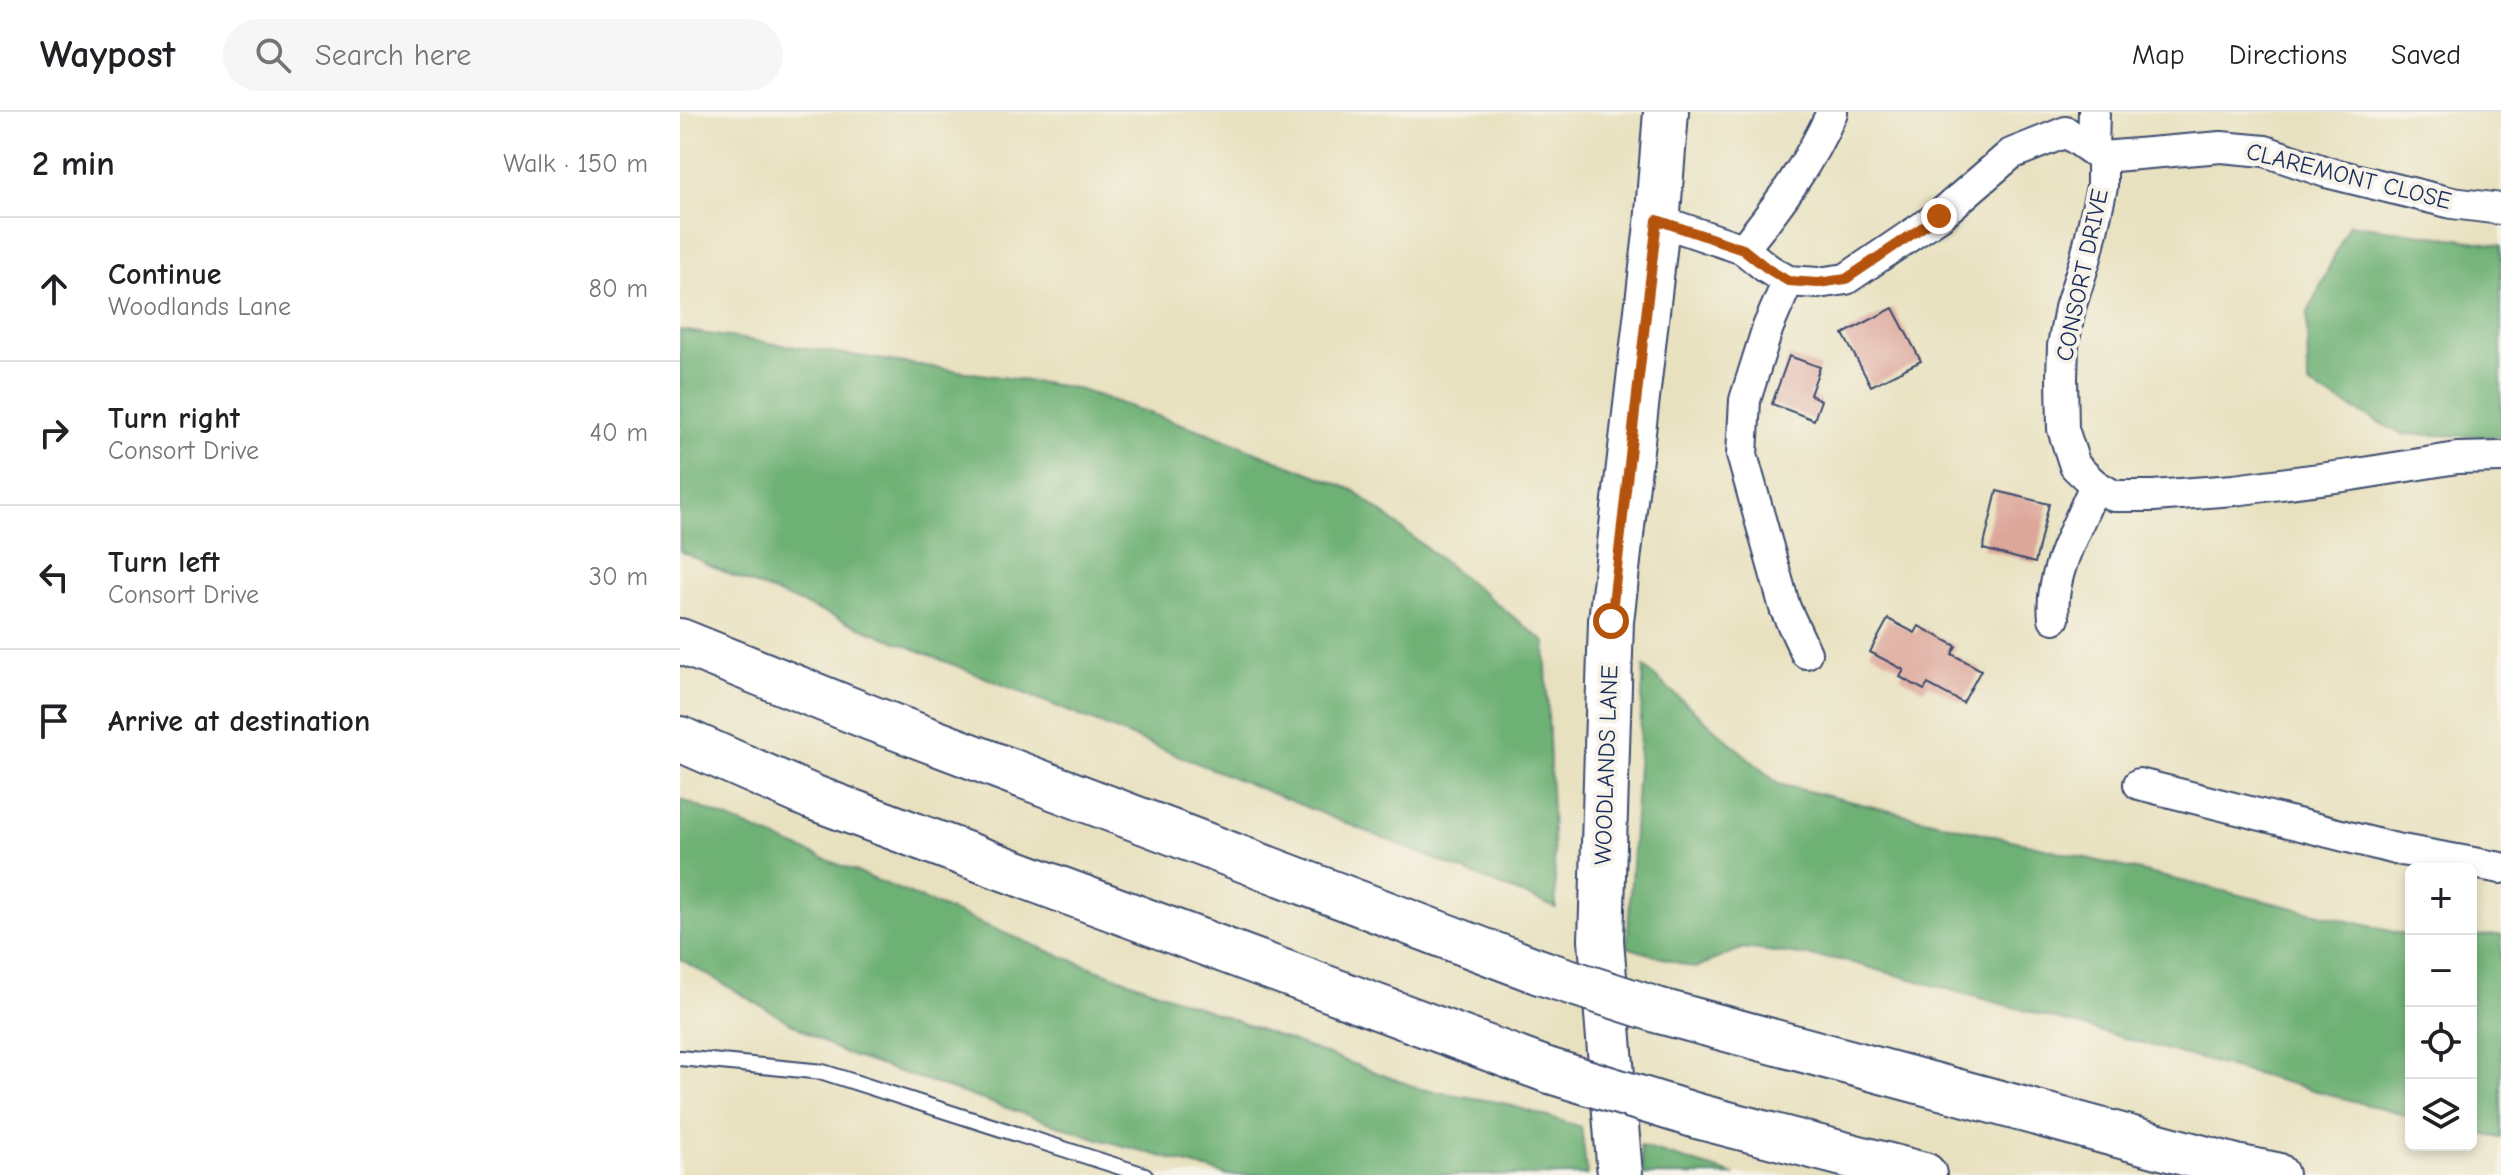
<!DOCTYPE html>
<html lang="en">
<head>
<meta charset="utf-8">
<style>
	:root { --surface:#fff; --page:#f6f6f6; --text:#202124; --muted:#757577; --line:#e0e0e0 }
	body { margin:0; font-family:"Comic Neue",sans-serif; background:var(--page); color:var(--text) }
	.controls { position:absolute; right:24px; bottom:24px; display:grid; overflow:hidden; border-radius:12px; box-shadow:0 4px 12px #0003 }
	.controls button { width:72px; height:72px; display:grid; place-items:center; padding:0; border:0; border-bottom:2px solid var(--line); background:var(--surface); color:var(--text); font:40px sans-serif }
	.stop { position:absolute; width:24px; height:24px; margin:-18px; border:6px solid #b45309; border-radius:50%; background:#fff }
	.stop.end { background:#b45309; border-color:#fff; box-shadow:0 2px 8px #0008 }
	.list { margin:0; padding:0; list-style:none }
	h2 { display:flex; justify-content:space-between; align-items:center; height:104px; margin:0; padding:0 32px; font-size:34px }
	h2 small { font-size:26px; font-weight:400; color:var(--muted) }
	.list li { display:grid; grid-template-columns:52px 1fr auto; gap:24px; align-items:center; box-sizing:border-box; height:144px; padding:0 32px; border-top:2px solid var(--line) }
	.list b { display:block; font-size:30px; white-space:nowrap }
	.list p { margin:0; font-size:26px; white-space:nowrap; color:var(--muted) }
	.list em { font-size:26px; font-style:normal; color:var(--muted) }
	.icon { flex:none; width:44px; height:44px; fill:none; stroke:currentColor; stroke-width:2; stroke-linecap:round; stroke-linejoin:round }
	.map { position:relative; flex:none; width:1821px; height:1063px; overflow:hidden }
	header { display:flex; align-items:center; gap:48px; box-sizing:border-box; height:112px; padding:0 40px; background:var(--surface); border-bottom:2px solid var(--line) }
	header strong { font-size:38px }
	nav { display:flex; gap:44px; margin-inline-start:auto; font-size:28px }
	.search { width:560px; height:72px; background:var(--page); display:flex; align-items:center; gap:20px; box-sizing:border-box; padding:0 28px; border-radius:44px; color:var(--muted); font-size:30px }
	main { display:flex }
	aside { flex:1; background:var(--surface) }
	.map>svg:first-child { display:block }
	.forest { fill:#6eb174; stroke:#447069; stroke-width:2 }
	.building { fill:#dda69a }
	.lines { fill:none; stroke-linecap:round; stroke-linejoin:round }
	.service-casing { stroke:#3a4a6d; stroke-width:18 }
	.minor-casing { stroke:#3a4a6d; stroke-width:34 }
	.primary-casing { stroke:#3a4a6d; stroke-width:48 }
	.motorway-casing { stroke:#3a4a6d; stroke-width:48 }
	.service { stroke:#fff; stroke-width:14 }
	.minor { stroke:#fff; stroke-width:30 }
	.primary { stroke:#fff; stroke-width:44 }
	.motorway { stroke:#fff; stroke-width:44 }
	.motorway-bridge-casing { stroke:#3a4a6d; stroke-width:48; stroke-linecap:butt }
	.motorway-bridge { stroke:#fff; stroke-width:44 }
	.route { stroke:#b45309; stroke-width:10 }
	.labels { text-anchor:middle; stroke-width:8; stroke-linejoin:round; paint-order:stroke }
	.street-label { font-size:24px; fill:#1b2f5e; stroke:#f7f3e8 }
</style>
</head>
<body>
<header>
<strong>Waypost</strong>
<div class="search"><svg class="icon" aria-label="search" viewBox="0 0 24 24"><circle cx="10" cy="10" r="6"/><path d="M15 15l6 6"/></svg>Search here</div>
<nav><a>Map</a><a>Directions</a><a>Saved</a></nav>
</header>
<main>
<aside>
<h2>2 min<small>Walk · 150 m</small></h2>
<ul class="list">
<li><svg class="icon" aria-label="ahead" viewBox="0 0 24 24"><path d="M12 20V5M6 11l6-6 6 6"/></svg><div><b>Continue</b><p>Woodlands Lane</p></div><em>80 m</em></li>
<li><svg class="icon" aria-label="right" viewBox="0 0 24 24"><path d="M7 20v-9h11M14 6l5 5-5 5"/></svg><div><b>Turn right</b><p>Consort Drive</p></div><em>40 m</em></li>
<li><svg class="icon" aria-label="left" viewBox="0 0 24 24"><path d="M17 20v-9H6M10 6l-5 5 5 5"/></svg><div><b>Turn left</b><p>Consort Drive</p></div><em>30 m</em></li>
<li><svg class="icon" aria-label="arrive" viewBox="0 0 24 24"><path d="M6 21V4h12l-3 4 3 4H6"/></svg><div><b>Arrive at destination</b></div></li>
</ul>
</aside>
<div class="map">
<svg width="1821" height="1063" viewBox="0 0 1821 1063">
	<rect width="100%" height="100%" fill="#f7f3e8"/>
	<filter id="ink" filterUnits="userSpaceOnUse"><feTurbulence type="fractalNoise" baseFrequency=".0125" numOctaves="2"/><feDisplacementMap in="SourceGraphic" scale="16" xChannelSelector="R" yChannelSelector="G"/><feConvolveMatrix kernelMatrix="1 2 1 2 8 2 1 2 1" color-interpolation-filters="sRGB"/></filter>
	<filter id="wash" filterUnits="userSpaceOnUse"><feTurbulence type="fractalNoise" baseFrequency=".006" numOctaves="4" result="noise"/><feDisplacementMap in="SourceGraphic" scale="32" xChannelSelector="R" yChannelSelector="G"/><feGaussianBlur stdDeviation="1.8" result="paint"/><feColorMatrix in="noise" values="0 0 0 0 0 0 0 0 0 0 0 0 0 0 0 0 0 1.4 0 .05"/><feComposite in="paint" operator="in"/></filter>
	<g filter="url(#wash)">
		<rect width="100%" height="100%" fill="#e8e1bf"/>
		<g class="forest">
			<polygon points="1669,112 1821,133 1821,325 1721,322 1628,273 1627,203"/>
			<polygon points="0,218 395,276 528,321 673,378 865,530 876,796 51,463 0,439"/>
			<polygon points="964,555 1098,672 1731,824 1731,1005 1162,848 1063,836 1015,856 947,835"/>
			<polygon points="0,687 378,843 741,977 823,991 901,1015 907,1063 548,1063 419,1027 163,941 0,847"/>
			<polygon points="1821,823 1821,1026 1791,1020 1791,824"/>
			<polygon points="960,1034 1055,1063 963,1063"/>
		</g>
		<g id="blocks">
			<g class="building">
				<polygon points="1213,196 1241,249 1191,274 1163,222"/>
				<polygon points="1109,244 1140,255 1130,283 1141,288 1134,308 1092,292"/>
				<polygon points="1317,379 1369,392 1355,451 1303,437"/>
				<polygon points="1208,507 1235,521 1239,514 1276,534 1272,542 1301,558 1283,591 1248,572 1244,578 1220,565 1224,558 1190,540"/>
			</g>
		</g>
	</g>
	<g filter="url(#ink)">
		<use href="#blocks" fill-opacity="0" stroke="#3a4a6d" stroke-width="2"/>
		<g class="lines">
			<defs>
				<polyline id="service" points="0,946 143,960 465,1063"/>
				<g id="minor">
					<polyline points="1413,38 1414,0"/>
					<polyline points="1422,45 1541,35 1585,39 1646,60 1772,91 1821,97"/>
					<polyline points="977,108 1063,137 1088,157 1108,169 1138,171 1166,167 1259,104 1331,42 1386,20 1422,45 1422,75 1406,145 1390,196 1383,234 1382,266 1383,317 1395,354 1415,373 1434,384 1473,384 1554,378 1671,363 1777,346 1821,345"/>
					<path d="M1063,137C1098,94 1130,51 1152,0"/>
					<polyline points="1108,169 1088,215 1065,288 1062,343 1105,496 1126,541"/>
					<path d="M1374,506C1369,461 1398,415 1415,373"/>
					<polyline points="1459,672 1716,737 1821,756"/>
				</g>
				<polyline id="primary" points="940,1063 921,828 931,509 977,113 986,0"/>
				<g id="motorway">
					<polyline points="0,529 191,606 860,860"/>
					<polyline points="0,627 132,685 867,958"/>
					<polyline points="980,899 1556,1055 1596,1063"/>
					<polyline points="1017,1004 1244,1063"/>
				</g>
			</defs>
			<use href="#service" class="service-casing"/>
			<use href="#minor" class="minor-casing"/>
			<use href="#primary" class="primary-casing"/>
			<use href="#motorway" class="motorway-casing"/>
			<use href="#service" class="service"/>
			<use href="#minor" class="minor"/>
			<use href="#primary" class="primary"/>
			<use href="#motorway" class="motorway"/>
			<defs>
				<g id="motorway-bridge">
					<polyline points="860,860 980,899"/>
					<polyline points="867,958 1017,1004"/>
				</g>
			</defs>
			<use href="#motorway-bridge" class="motorway-bridge-casing"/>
			<use href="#motorway-bridge" class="motorway-bridge"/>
		</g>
	</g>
	<g class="lines" filter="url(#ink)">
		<polyline class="route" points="931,509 977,108 1063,137 1088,157 1108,169 1138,171 1166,167 1259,104"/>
	</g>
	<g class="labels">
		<g class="street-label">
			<text transform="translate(1669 64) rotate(14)" y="8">CLAREMONT CLOSE</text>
			<text transform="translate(1402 163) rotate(-78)" y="8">CONSORT DRIVE</text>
			<text transform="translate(926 653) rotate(-88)" y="8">WOODLANDS LANE</text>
		</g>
	</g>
</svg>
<div class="controls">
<button>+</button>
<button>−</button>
<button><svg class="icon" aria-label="locate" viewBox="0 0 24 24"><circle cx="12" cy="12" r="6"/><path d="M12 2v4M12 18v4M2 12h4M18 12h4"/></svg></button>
<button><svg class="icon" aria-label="layers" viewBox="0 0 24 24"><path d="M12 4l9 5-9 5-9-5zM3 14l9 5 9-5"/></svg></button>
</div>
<div class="stop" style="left:931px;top:509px"></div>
<div class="stop end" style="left:1259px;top:104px"></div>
</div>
</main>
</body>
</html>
